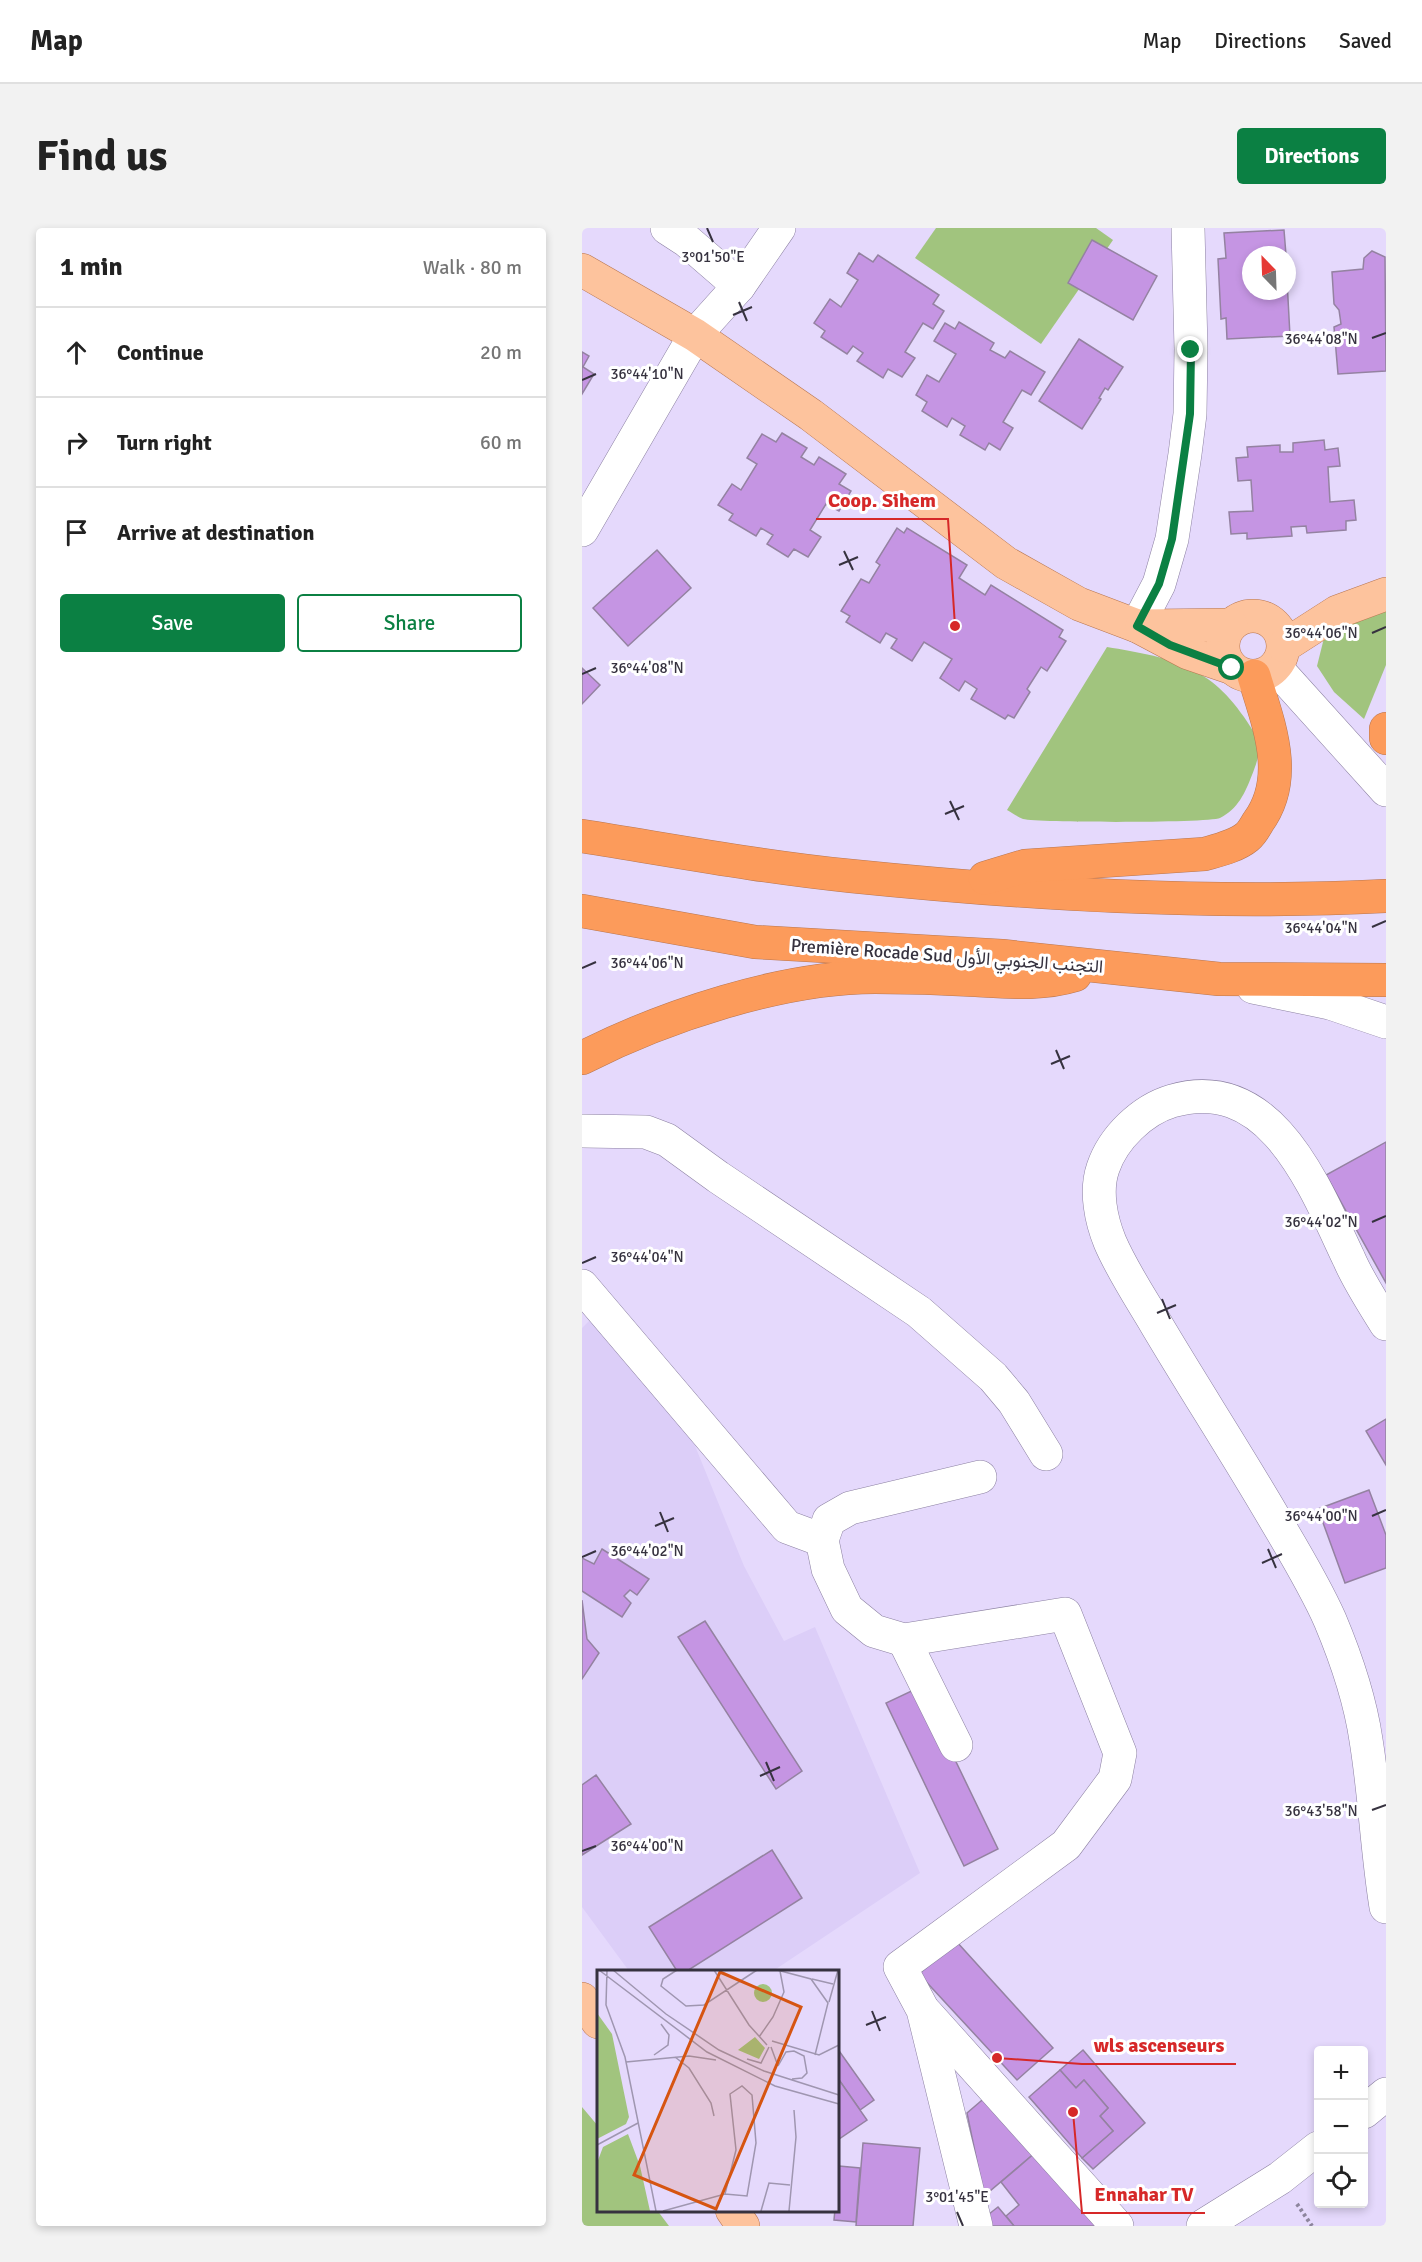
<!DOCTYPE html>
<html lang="en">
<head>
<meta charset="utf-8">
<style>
	:root { --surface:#fff; --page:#f2f2f2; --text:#222; --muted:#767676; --line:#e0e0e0; --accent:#0b8043 }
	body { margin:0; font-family:Signika,Vazirmatn,sans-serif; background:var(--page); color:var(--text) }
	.controls { position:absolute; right:18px; bottom:18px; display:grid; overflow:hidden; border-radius:6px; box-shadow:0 3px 9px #0003 }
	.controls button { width:54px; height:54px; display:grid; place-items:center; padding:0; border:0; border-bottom:2px solid var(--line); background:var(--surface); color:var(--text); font:30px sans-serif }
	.compass { position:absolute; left:660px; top:18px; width:54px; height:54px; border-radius:50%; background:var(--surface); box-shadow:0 3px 9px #0003; rotate:337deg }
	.stop { position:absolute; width:18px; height:18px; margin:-14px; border:4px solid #0b8043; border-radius:50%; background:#fff }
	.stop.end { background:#0b8043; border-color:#fff; box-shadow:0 2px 6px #0008 }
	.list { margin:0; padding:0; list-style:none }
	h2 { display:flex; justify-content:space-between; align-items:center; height:78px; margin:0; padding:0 24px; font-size:26px }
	h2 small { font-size:20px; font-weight:400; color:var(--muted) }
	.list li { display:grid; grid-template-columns:39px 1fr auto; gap:18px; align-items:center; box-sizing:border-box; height:90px; padding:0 24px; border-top:2px solid var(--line) }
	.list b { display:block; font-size:22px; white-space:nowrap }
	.list em { font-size:20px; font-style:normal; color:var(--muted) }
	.actions { display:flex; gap:12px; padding:18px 24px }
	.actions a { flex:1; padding:14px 0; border:2px solid var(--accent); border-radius:6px; text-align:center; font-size:21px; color:var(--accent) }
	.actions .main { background:var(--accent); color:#fff }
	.icon { flex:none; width:33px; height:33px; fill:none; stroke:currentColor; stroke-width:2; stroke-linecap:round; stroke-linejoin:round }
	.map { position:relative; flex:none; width:804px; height:1998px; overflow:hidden; border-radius:6px }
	header { display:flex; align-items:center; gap:36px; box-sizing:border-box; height:84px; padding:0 30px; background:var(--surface); border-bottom:2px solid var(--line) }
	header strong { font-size:28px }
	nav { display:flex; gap:33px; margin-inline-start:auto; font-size:21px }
	.intro { display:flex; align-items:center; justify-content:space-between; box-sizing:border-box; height:144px; padding:0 36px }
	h1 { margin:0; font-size:42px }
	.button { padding:15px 27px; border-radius:6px; background:var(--accent); color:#fff; font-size:21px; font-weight:700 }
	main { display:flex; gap:36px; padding:0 36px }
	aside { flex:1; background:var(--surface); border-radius:6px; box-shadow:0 3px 9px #0003 }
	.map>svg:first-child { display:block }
	.built { fill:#dccef8 }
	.green { fill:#a1c47e }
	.building { fill:#c595e3; stroke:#9482a1; stroke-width:1.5 }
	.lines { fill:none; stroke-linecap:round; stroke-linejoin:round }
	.minor-casing { stroke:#8c81a2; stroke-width:34 }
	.major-casing { stroke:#b77651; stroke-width:34 }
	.highway-casing { stroke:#b77651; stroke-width:34 }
	.path { stroke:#8d859d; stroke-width:4; stroke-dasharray:3 3; stroke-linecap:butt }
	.minor { stroke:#fff; stroke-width:33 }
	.major { stroke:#fdc39d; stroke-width:33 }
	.highway { stroke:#fc9b5b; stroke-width:33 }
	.route { stroke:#0b8043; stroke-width:8 }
	.ticks { fill:none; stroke:#36323f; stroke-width:2 }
	.labels { text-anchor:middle; stroke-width:6; stroke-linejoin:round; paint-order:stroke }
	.street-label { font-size:18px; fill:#36323f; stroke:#fff }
	.inset-road { fill:none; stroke:#9f96b0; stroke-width:1.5 }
	.view { fill:#d65511; fill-opacity:0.15; stroke:#d65511; stroke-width:3 }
	.inset-edge { fill:none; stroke:#36323f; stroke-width:3 }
	.ticks-label { font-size:15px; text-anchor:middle; fill:#36323f; stroke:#fff; stroke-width:6; stroke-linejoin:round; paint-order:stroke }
	.leader { fill:none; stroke:#d62828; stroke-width:2 }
	.callout-dot { fill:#d62828; stroke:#fff; stroke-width:2 }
	.callout-label { font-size:20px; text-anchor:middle; font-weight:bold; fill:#d62828; stroke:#fff; stroke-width:6; stroke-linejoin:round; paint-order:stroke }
</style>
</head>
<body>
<header>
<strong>Map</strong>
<nav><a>Map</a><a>Directions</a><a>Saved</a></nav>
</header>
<div class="intro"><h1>Find us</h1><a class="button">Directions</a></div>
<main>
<aside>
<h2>1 min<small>Walk · 80 m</small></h2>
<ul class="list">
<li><svg class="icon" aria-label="ahead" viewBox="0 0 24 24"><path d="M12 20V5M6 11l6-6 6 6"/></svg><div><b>Continue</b></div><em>20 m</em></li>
<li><svg class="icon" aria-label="right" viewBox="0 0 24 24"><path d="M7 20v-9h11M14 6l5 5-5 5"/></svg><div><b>Turn right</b></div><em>60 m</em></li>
<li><svg class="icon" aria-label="arrive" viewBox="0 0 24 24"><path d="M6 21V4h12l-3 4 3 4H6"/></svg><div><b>Arrive at destination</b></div></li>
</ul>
<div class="actions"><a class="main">Save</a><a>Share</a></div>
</aside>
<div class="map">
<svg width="804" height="1998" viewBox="0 0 804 1998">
	<rect width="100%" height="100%" fill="#e5d9fc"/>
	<polygon class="built" points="9,1091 109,1208 162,1338 202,1413 233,1399 338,1645 191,1743 47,1743 0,1679 0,1100"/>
	<g class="green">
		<polygon points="354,0 514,0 531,12 459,116 333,30"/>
		<polygon points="804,378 804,437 782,491 752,464 735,438 742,410 775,391"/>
		<path d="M525,419C585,429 626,436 662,489C679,514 681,519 670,547C663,565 656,581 638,590C627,595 458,595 441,591C436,589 430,585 425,582Z"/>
		<polygon points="0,1879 16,1898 16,1982 75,1982 87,1998 0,1998"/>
	</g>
	<g class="building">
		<polygon points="702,2 704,27 669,27 669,63 705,63 705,52 708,108 645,111 644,90 639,91 636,31 644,30 642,5"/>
		<polygon points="510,12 575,48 551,92 486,55"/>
		<polygon points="790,23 803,29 804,143 756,146 752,99 759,96 757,82 752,76 750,44 781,41 782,30"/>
		<polygon points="277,25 291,34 296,27 357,67 351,76 362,83 351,101 341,95 323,124 333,130 320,149 306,141 301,150 275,133 281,125 271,118 265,126 239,109 243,103 232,95 248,71 259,79 276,52 265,45"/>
		<polygon points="377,94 412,115 408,122 423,130 428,123 463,144 449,167 440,162 421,194 431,200 418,222 407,215 403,222 378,207 383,198 370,190 365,199 340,183 345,174 334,167 345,147 357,154 374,126 352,113 363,95 373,101"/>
		<polygon points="497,111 541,139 526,162 523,160 517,170 519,171 500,201 457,173"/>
		<polygon points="0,124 7,128 1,139 12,146 0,166"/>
		<polygon points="200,205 225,220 219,229 232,237 237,229 264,246 257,256 269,263 257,283 244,276 228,302 239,309 226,329 212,321 206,329 185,316 191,307 179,300 174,308 147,292 151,286 136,277 150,256 159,262 175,236 165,230 180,206 194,214"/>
		<polygon points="742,212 743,222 756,220 758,238 746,239 748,274 772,272 774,292 764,293 764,302 725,305 724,298 709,299 710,308 665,311 665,305 649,306 647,284 671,283 669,252 656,253 654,230 666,229 665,219 698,217 698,224 711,224 711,215"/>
		<polygon points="315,300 322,305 325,300 385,337 377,350 403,367 409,357 481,402 477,409 484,413 465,443 459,439 445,461 448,464 432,490 426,487 423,491 389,471 395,461 383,453 377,463 358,450 370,431 342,414 330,433 309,420 315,411 304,405 298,415 264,394 268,388 259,383 279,351 287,355 298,337 294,334"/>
		<polygon points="75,322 109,360 46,418 11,380"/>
		<polygon points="0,440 18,457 0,476"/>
		<polygon points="804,914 804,1055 744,947"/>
		<polygon points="804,1191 804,1237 784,1203"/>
		<polygon points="787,1262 804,1307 804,1340 763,1355 736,1281"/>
		<polygon points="20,1321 67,1351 55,1367 48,1362 42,1368 49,1375 40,1389 0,1363 0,1330 12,1336"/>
		<polygon points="0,1372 5,1411 17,1425 0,1451"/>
		<polygon points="123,1393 220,1543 194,1561 96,1409"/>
		<polygon points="338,1459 416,1621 382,1638 304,1475"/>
		<polygon points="14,1547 49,1596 0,1627 0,1557"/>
		<polygon points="190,1622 220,1670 105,1743 95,1743 67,1699"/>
		<polygon points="374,1713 471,1820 435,1852 337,1746"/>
		<polygon points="255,1820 292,1872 278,1882 255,1849"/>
		<polygon points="501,1822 563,1895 511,1941 500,1930 531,1903 518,1888 526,1880 502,1852 494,1860 478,1842"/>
		<polygon points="478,1842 494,1860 502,1852 526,1880 518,1888 531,1903 500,1930 447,1869"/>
		<polygon points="255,1849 285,1892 257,1911 255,1909"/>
		<polygon points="406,1867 454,1924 402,1968 385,1885"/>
		<polygon points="281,1915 338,1920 331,1998 274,1998"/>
		<polygon points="454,1924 519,1998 432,1998 424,1988 437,1977 419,1954"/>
		<polygon points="257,1938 278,1940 274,1994 252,1992"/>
		<polygon points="416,1979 432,1998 408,1998 407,1986"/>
	</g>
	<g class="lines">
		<defs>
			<g id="minor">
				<polyline points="85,0 105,13 157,58"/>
				<polyline points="0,302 113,107 157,58 197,0"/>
				<polyline points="555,398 577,356 590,311 603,226 608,186 609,121 606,0"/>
				<polyline points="693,439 804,562"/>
				<polyline points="671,759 748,775 804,794"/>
				<polyline points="0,903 64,904 85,912 136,949 337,1084 411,1149 432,1174 464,1226"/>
				<polyline points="0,1058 205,1299 240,1312"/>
				<path d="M804,1096C791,1075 777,1054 767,1031C733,960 690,844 590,873C560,882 531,910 521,940C513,963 519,992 528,1014C540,1042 558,1069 574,1096C612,1160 653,1223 691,1288C711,1322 732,1356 748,1392C764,1430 778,1471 784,1512C793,1567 795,1624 804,1679"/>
				<polyline points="322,1412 374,1517"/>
				<polyline points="344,1785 535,1998"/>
				<polyline points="782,1884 804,1866"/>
				<polyline points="394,1998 341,1782 318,1739 484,1617 533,1551 538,1525 483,1386 322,1412 292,1403 265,1381 246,1341 240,1312 247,1292 268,1280 398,1249"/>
				<polyline points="621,1998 698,1950 736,1920"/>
			</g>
			<g id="major">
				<polyline points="0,42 113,107 229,187 424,335 497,376 555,398 606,425 650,440"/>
				<circle cx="671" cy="418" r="30"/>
				<polyline points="560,398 649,397"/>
				<polyline points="702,418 755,384 804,366"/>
				<polyline points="0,1771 16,1794"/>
				<polyline points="150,1982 161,1998"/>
			</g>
			<g id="highway">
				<polyline points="804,501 804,510"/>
				<path d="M0,608C89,622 179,639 269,648C446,666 626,677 804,668"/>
				<path d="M403,650L443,638L623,626C637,622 654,618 665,609C670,605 673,599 676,594C709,549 686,495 672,448"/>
				<polyline points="0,683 173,714 420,728 637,751 804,752"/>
				<path d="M0,830C83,788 200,749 293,749C327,749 360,750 394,752C428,754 460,757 493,747"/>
			</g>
		</defs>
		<use href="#minor" class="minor-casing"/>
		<use href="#major" class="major-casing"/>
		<use href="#highway" class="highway-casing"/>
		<polyline class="path" points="715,1976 730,1998"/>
		<use href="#minor" class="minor"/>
		<use href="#major" class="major"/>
		<use href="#highway" class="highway"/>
	</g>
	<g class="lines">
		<polyline class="route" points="609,122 608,186 590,311 577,356 555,398 588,417 650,440"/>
	</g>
	<path class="ticks" d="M125,0L131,14M157,74L165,93M151,87L170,79M790,110L804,105M0,152L14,146M262,323L271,342M257,337L276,329M790,405L804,399M0,446L14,440M368,573L377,592M363,586L382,578M790,699L804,693M0,740L14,734M474,822L482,841M469,836L488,828M790,994L804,988M0,1035L14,1029M580,1071L588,1091M575,1085L594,1077M78,1284L86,1304M790,1288L804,1282M73,1298L92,1290M686,1321L694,1340M0,1329L14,1323M680,1335L700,1326M184,1534L192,1553M178,1548L198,1539M790,1582L804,1577M0,1623L14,1618M290,1783L298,1803M284,1797L304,1789M375,1984L381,1998"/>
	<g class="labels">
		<g class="street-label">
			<text transform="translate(365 728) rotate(4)" y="6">Première Rocade Sud التجنب الجنوبي الأول</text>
		</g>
	</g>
	<g transform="translate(15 1742)">
		<rect width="242" height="242" fill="#e5d9fc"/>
		<path d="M157 23a9 9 0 1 1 18 0a9 9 0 1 1-18 0ZM0,43L15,64L32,147L29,154L0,169ZM158,67L168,78L162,89L141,80ZM31,164L43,196L53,241H0V193L6,177Z" fill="#a1c47e"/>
		<path class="inset-road" d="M2,0L110,82L178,116L242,134M10,0L9,35L28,87L59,241M16,0L69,44L122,80L167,101L242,125M80,0L66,9L64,16L89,36L107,35L160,0M117,0L152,55L170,75M180,0L214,9L231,33L218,85M215,9L236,14M232,32L241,0M162,67L176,47L187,22L183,1M175,71L222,85L242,75M174,77L181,96M57,85L71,75L72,65L64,54M78,87L92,98L114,133L117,146M150,89L164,93L172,77M29,92L92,86L119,90M181,96L189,82L197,81L207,86L210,103L205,108L195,109M0,175L41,153M66,241L128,224L150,226L159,173L155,125L145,116L133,124L139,180L128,224M164,241L172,213L193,215M192,241L199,167L197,140"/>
		<path class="view" d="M123,2L204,37L119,239L37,205Z"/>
		<rect width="242" height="242" class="inset-edge"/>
	</g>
	<g class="ticks-label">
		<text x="131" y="34">3°01'50"E</text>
		<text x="739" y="116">36°44'08"N</text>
		<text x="65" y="151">36°44'10"N</text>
		<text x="739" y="410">36°44'06"N</text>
		<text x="65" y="445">36°44'08"N</text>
		<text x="739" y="705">36°44'04"N</text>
		<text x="65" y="740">36°44'06"N</text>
		<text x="739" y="999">36°44'02"N</text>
		<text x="65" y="1034">36°44'04"N</text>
		<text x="739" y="1293">36°44'00"N</text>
		<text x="65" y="1328">36°44'02"N</text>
		<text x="739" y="1588">36°43'58"N</text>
		<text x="65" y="1623">36°44'00"N</text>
		<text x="375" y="1974">3°01'45"E</text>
	</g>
	<path class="leader" d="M373 398L366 291H234M415 1830L500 1836H654M491 1884L500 1985H623"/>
	<g class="callout-dot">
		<circle cx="373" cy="398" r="6"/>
		<circle cx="415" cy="1830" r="6"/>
		<circle cx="491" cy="1884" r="6"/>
	</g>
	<g class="callout-label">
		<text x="300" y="279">Coop. Sihem</text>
		<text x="577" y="1824">wls ascenseurs</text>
		<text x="562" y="1973">Ennahar TV</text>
	</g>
</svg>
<div class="controls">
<button>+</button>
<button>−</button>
<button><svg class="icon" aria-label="locate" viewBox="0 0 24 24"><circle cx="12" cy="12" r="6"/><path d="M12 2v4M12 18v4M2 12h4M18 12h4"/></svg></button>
</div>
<svg class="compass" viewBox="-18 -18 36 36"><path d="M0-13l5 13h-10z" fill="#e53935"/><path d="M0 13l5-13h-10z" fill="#767676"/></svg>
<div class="stop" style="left:650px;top:440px"></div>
<div class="stop end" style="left:609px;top:122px"></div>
</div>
</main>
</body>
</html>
